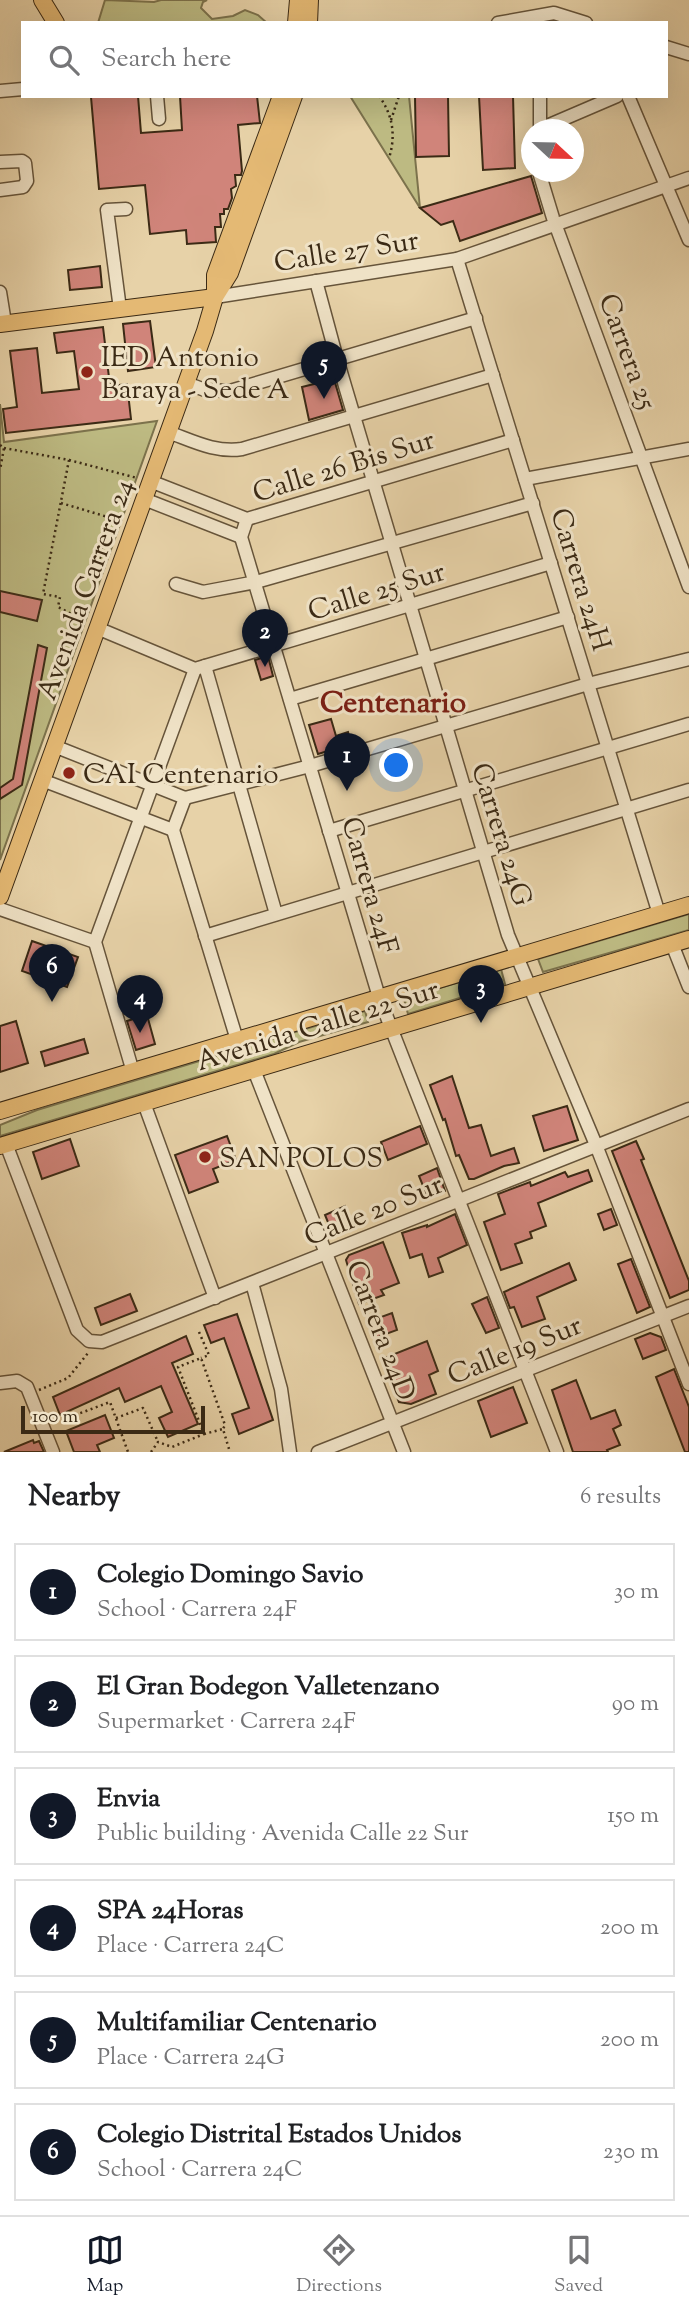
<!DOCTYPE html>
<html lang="en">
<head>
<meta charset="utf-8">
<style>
	:root { --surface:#fff; --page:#f6f6f6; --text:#202124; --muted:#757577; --line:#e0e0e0; --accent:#111827 }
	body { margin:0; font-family:"Sorts Mill Goudy",serif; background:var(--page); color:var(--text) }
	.compass { position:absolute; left:521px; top:119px; width:63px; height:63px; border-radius:50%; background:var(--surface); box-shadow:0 7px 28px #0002; rotate:112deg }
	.scale { position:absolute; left:21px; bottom:18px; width:184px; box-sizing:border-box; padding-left:7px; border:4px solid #3b2a15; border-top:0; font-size:19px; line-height:24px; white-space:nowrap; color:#3b2a15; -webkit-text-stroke:5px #efe2c6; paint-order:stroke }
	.you { position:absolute; left:397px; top:766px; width:24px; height:24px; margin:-18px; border:5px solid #fff; border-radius:50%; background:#1a73e8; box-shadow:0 0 0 10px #1a73e833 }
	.badge { display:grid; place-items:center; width:46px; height:46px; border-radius:50%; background:var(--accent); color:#fff; font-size:23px; font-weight:700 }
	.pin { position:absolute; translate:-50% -58px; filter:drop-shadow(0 2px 4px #0008) }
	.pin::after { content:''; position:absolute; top:37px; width:24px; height:21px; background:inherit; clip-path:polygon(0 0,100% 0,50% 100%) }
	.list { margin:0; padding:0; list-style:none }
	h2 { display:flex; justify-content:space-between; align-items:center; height:91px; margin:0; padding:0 28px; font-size:30px }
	h2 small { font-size:23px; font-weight:400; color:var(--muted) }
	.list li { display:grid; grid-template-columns:46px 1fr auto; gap:21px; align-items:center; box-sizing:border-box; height:98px; margin:0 14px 14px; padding:0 14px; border:2px solid var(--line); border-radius:0px }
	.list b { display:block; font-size:26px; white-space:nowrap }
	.list p { margin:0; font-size:23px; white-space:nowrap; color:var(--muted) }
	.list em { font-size:23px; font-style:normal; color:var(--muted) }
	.icon { flex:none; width:38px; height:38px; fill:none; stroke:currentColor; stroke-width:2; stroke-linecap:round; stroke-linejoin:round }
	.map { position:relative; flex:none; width:689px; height:1452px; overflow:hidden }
	.search { position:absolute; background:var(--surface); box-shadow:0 7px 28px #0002; left:21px; right:21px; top:21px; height:77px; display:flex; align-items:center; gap:18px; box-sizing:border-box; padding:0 24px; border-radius:0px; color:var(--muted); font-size:26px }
	.sheet { height:763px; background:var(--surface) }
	nav { display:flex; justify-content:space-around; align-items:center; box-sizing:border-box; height:98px; border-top:2px solid var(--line); background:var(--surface); font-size:19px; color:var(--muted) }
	nav a { display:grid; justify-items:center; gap:4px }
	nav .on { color:var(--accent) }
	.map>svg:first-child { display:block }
	.green { fill:#bdba82; stroke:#7c724c; stroke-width:2 }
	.building { fill:#d0847a; stroke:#3b2a15; stroke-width:2 }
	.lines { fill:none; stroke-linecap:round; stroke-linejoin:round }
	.minor-casing { stroke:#66543a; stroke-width:15 }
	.major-casing { stroke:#3b2a15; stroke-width:18 }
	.path { stroke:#3b2a15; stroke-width:2.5; stroke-dasharray:2 3.5; stroke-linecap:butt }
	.minor { stroke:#efe2c6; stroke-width:12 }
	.major { stroke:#e4b974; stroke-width:16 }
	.poi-dot { fill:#8f2418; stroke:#efe2c6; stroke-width:2.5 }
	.labels { text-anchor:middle; stroke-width:6; stroke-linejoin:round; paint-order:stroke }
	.street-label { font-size:28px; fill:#3b2a15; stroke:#efe2c6 }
	.poi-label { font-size:28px; fill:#3b2a15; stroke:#efe2c6; text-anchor:start }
	.neighbourhood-label { font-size:30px; font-weight:bold; fill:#7a1f14; stroke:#efe2c6 }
</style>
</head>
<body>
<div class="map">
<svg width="689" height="1452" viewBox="0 0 689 1452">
	<rect width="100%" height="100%" fill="#e7d2a8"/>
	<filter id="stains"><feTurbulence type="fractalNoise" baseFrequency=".00286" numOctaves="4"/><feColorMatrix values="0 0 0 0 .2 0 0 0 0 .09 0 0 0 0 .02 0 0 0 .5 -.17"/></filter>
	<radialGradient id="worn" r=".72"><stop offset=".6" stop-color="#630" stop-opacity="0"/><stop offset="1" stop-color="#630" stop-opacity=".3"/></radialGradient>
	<g class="green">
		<polygon points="105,0 154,2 161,0 207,0 203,2 201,8 212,19 233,16 245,10 258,15 267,23 98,23"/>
		<polygon points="350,96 409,96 420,208"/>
		<polygon points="0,404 4,442 157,421 0,860"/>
		<polygon points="689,914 689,930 543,972 538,959"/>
		<polygon points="501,969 505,984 408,1014 404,999"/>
		<polygon points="365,1011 368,1022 299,1042 274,1054 0,1136 0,1125 37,1110"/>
	</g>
	<g class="building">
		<polygon points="138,96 141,133 182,130 180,96 257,96 260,123 238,125 242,171 241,175 235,175 236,186 231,189 232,198 228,209 224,209 224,214 220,214 221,227 215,227 216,242 187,244 186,230 150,234 145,185 99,189 91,97"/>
		<polygon points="415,96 448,96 449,156 416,157"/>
		<polygon points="479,96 513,96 515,168 483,170"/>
		<polygon points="531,176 542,213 460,241 453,221 441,225 420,208"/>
		<polygon points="100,266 102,287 70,290 68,270"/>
		<polygon points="150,321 156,367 128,371 123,324"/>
		<polygon points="103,327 110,386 127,384 131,419 6,433 3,409 17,407 10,351 37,348 42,393 79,389 74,351 57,353 54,333"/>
		<polygon points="334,379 343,410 309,420 302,387"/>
		<polygon points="0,591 42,600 37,621 0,612"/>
		<polygon points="38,645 47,648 22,785 0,799 0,788 13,779"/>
		<polygon points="268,656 273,676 261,680 255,660"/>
		<polygon points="331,719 336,736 348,732 351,744 318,754 309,725"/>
		<polygon points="32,941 78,957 67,987 22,971"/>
		<polygon points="147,1015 155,1044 136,1050 127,1021"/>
		<polygon points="16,1021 28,1063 0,1072 0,1026"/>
		<polygon points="84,1039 88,1053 45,1066 41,1052"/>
		<polygon points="452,1076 469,1128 481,1125 491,1156 514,1148 519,1163 504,1166 474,1179 469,1179 459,1155 456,1156 445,1119 443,1120 430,1085"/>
		<polygon points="567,1106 578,1140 544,1151 533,1116"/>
		<polygon points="420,1126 427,1144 388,1160 381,1142"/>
		<polygon points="227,1136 236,1160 213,1169 218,1182 189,1193 175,1155"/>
		<polygon points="70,1139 79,1166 42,1179 33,1152"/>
		<polygon points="636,1141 644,1159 641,1160 689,1281 689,1290 670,1298 612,1151"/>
		<polygon points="437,1168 445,1191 428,1198 419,1176"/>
		<polygon points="588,1170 592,1181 538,1203 546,1226 530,1232 532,1238 515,1244 522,1263 501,1270 484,1222 505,1214 498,1194 530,1182 531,1186 565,1172 568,1177"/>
		<polygon points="345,1206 353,1226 336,1233 332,1232 325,1215"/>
		<polygon points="611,1209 617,1225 604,1230 598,1214"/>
		<polygon points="455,1214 467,1245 438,1258 443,1272 429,1277 422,1254 410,1258 402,1233 427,1225 427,1227"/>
		<polygon points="383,1242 399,1283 381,1290 384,1295 359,1304 346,1260 349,1255"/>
		<polygon points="631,1259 650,1307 637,1313 618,1264"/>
		<polygon points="569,1263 576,1280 537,1297 545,1319 522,1327 514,1307 510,1308 504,1292"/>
		<polygon points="130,1294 137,1311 101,1325 95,1308"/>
		<polygon points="487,1297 499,1328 486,1333 472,1304"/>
		<polygon points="392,1313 397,1330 375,1338 370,1321"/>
		<polygon points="237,1314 273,1420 239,1434 232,1414 249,1408 224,1338 211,1343 204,1325"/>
		<polygon points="650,1333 661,1337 666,1350 643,1359 635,1339"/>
		<polygon points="186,1336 193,1354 172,1363 198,1424 168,1437 159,1418 172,1412 161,1386 125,1402 119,1388 60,1415 53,1397"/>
		<polygon points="427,1341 438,1371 429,1375 436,1394 411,1404 399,1402 382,1359"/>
		<polygon points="674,1369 689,1407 689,1452 685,1452 656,1377"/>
		<polygon points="576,1380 591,1419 615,1410 621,1425 613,1429 620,1445 607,1450 608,1452 573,1452 552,1390"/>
		<polygon points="513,1387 527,1423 491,1437 478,1401"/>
		<polygon points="105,1415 114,1438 97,1445 100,1452 74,1452 66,1431"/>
		<polygon points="33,1440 34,1443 39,1441 44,1452 4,1452"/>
	</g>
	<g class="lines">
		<defs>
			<g id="minor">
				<polyline points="498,23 554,13 586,23"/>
				<polyline points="666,47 689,54"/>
				<polyline points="0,91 23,89"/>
				<polyline points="157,96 159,119"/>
				<polyline points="628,96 689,240"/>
				<polyline points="540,129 617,96"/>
				<polyline points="540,130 540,96"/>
				<polyline points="0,162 22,161 25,163 27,181 23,187 0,190"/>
				<polyline points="539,172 553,218 689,587"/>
				<polyline points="457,259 659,914"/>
				<polyline points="316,281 337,359 508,935 596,1145 689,1384"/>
				<polyline points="0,292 5,323"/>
				<polyline points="215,297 457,259 689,178"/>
				<polyline points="120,309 107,210 126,209"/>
				<polyline points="186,383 205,390 230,391 476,318"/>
				<path d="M168,432C193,441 215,453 242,449L493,375"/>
				<polyline points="525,479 689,449"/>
				<polyline points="150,481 247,519 513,440"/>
				<polyline points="144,499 241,537"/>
				<polyline points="247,519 241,537 379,997 557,1452"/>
				<polyline points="176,584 203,592 256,582 533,503"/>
				<polyline points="97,628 195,669 551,563"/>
				<polyline points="205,666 276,914"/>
				<polyline points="290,699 568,617"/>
				<polyline points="54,746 185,798 310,766 588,684 689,659"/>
				<polyline points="42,780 173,830"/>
				<polyline points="173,830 237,1040"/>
				<polyline points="173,830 185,798"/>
				<polyline points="329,831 689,724"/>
				<polyline points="0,909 95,942"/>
				<polyline points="205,936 689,790"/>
				<polyline points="672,944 689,987"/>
				<polyline points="254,1070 404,1452"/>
				<polyline points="133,1072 95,942 195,669"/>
				<polyline points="144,1103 215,1298"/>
				<polyline points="6,1144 77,1330 89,1341 102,1342 689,1109"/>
				<polyline points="252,1283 281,1389 290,1452"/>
				<polyline points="0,1383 17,1381 27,1387 53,1452"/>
				<polyline points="318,1452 689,1306"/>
			</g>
			<g id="major">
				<polyline points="42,0 56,23"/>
				<polyline points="296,23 298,0"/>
				<polyline points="309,23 310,0"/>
				<polyline points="215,295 215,275 281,96"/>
				<polyline points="0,324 215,297"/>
				<polyline points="0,897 205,331 215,297 230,273 294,96"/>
				<polyline points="0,1111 689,905"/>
				<polyline points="0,1146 689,939"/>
			</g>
		</defs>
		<use href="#minor" class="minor-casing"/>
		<use href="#major" class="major-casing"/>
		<g class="path">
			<path d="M379,96C393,115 396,136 389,158"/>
			<polyline points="391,120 399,96"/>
			<polyline points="0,445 4,448 0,470"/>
			<polyline points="4,448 69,460 43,594 60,597 58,607 87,622"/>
			<polyline points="69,460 137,478"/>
			<polyline points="61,503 111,518 99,557 107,560"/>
			<polyline points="199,1332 209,1355 201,1358"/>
			<polyline points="39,1390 68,1378 88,1353"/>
			<polyline points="70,1417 110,1402 128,1452"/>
			<polyline points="116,1418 143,1408 158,1442"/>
			<polyline points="204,1434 223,1429 229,1449 228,1452"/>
			<polyline points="151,1452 158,1442 172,1447 204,1434 178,1367 201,1358 225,1425 223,1429"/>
		</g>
		<use href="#minor" class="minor"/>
		<use href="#major" class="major"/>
	</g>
	<g class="poi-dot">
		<circle cx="87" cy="372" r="7"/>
		<circle cx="69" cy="773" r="7"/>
		<circle cx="205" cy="1157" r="7"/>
	</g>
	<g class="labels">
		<g class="street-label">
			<text transform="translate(346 250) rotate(-9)" y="10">Calle 27 Sur</text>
			<text transform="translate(629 351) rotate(70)" y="10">Carrera 25</text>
			<text transform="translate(343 465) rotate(-17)" y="10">Calle 26 Bis Sur</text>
			<text transform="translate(582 579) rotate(73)" y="10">Carrera 24H</text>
			<text transform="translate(84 589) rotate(-70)" y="10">Avenida Carrera 24</text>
			<text transform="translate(376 590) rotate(-17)" y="10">Calle 25 Sur</text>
			<text transform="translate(503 834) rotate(73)" y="10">Carrera 24G</text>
			<text transform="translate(371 885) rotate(74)" y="10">Carrera 24F</text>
			<text transform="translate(317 1024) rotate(-17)" y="10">Avenida Calle 22 Sur</text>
			<text transform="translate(373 1209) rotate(-22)" y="10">Calle 20 Sur</text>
			<text transform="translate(382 1330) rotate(69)" y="10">Carrera 24D</text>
			<text transform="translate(514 1349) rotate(-22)" y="10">Calle 19 Sur</text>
		</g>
		<g class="poi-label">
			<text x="101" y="366">IED Antonio<tspan x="101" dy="32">Baraya - Sede A</tspan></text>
			<text x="83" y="783">CAI Centenario</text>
			<text x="219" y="1167">SAN POLOS</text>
		</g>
		<g class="neighbourhood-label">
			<text x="393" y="712">Centenario</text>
		</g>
	</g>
	<rect width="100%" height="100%" filter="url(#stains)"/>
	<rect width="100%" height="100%" fill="url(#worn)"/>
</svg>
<svg class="compass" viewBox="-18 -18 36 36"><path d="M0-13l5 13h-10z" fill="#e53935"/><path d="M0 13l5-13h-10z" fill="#757577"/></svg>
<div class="scale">100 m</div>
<div class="you"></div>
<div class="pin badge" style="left:347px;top:791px">1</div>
<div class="pin badge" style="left:265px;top:667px">2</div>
<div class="pin badge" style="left:481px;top:1023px">3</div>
<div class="pin badge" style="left:140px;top:1033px">4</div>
<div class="pin badge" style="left:324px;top:399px">5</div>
<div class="pin badge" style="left:52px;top:1002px">6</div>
<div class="search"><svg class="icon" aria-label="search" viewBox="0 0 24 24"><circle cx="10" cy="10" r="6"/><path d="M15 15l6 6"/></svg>Search here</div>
</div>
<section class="sheet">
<h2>Nearby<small>6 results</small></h2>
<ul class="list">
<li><span class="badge">1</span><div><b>Colegio Domingo Savio</b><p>School · Carrera 24F</p></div><em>30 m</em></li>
<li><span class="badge">2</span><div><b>El Gran Bodegon Valletenzano</b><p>Supermarket · Carrera 24F</p></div><em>90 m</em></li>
<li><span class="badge">3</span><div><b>Envia</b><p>Public building · Avenida Calle 22 Sur</p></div><em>150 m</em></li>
<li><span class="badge">4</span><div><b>SPA 24Horas</b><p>Place · Carrera 24C</p></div><em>200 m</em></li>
<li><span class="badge">5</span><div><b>Multifamiliar Centenario</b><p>Place · Carrera 24G</p></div><em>200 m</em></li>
<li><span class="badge">6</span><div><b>Colegio Distrital Estados Unidos</b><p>School · Carrera 24C</p></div><em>230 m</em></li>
</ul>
</section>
<nav>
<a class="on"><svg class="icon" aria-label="map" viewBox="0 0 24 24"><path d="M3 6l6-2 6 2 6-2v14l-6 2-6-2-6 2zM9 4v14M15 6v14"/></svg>Map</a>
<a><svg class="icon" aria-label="directions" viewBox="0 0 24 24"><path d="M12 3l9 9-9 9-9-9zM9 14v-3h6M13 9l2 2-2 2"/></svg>Directions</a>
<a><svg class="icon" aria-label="saved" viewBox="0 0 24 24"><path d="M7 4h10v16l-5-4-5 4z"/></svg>Saved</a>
</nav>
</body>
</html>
